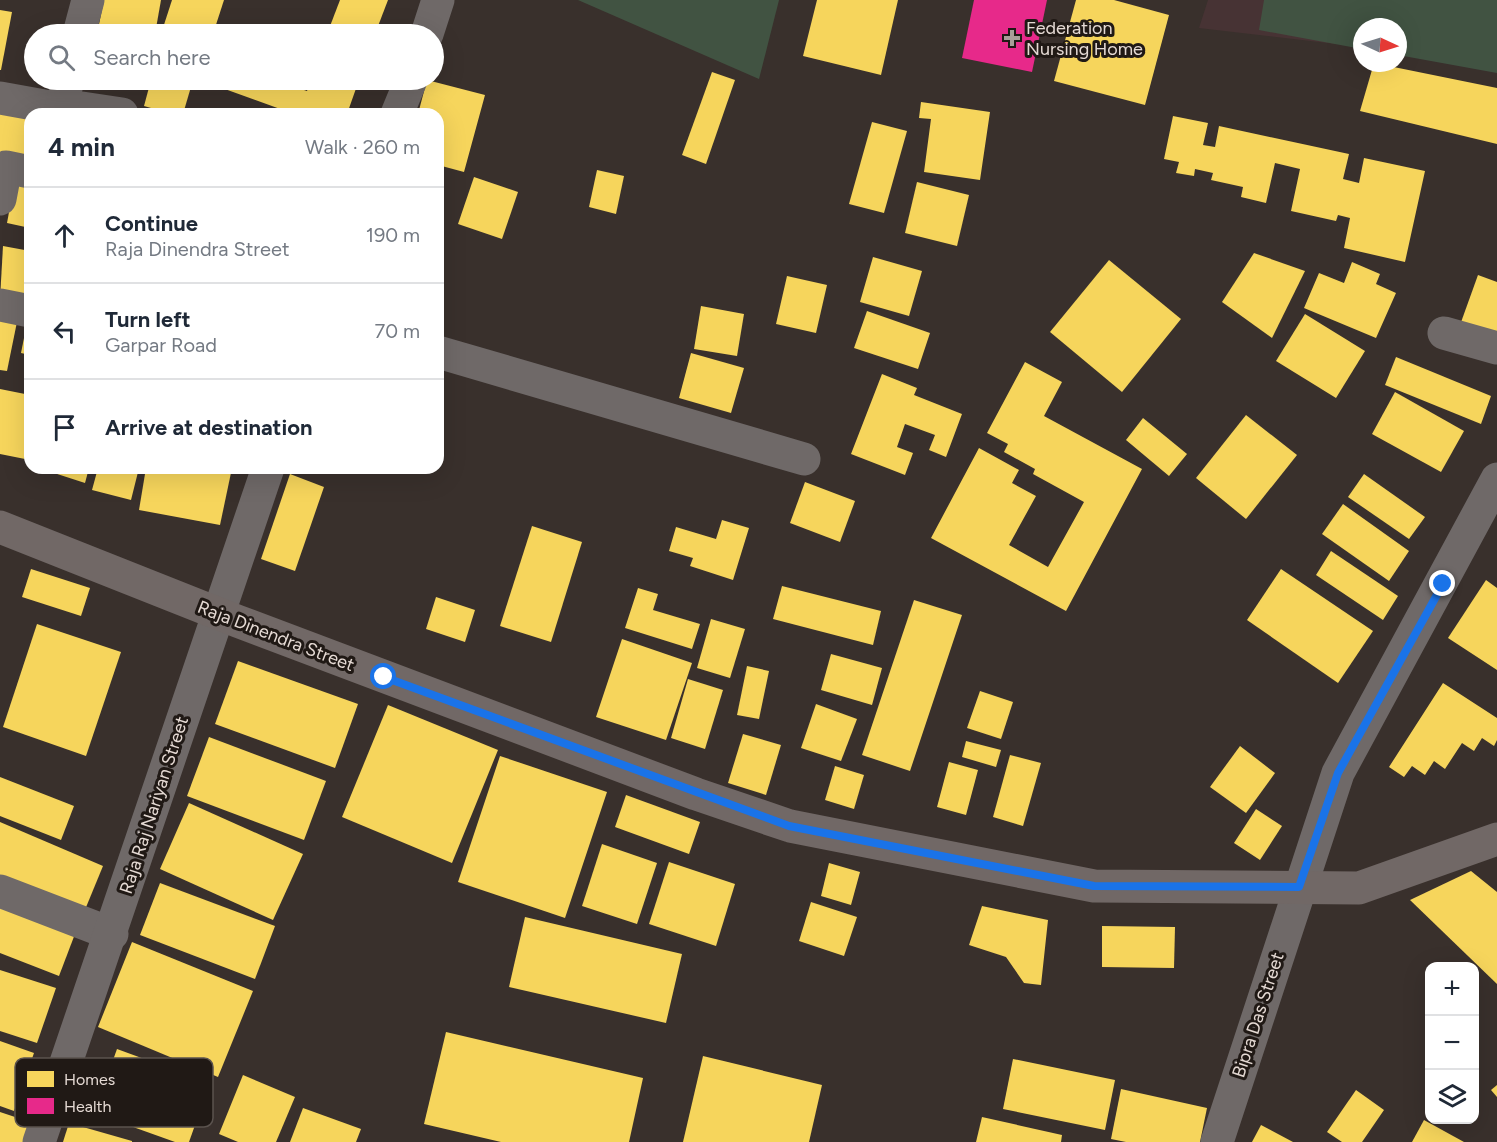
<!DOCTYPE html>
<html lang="en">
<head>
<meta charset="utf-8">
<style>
	:root { --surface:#fff; --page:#f2f2f3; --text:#1f2937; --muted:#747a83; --line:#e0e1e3 }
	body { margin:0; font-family:Figtree,sans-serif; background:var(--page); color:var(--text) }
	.controls { position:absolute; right:18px; bottom:18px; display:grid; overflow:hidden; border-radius:12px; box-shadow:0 6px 24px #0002 }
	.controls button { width:54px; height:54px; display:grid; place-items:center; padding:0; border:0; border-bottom:2px solid var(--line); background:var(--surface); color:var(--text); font:30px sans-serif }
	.compass { position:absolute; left:1353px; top:18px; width:54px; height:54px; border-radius:50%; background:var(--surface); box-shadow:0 6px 24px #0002; rotate:94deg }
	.stop { position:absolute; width:18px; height:18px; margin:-14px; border:4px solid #1a73e8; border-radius:50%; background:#fff }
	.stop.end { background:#1a73e8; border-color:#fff; box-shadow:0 2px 6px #0008 }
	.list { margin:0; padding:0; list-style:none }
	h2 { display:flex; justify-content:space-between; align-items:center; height:78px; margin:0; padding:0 24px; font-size:26px }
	h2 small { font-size:20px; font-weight:400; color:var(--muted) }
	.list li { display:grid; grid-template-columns:39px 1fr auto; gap:18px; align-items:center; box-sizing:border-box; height:96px; padding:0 24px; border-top:2px solid var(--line) }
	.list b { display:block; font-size:22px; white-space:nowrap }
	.list p { margin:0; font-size:20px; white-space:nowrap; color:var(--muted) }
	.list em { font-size:20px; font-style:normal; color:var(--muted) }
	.icon { flex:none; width:33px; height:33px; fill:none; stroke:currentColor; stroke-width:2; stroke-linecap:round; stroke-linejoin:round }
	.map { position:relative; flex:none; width:1497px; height:1142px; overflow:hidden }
	.search { position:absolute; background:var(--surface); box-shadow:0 6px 24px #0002; left:24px; top:24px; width:420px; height:66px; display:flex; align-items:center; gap:15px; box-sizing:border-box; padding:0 21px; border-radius:33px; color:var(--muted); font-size:22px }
	.panel { position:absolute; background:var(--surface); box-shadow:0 6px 24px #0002; left:24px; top:108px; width:420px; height:366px; border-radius:18px }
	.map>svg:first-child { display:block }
	.education { fill:#473334 }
	.green { fill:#415342 }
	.homes { fill:#f6d55c }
	.health { fill:#e7298a }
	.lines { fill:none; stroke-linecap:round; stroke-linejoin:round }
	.minor { stroke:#6f6968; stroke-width:33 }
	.major { stroke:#716866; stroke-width:33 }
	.route { stroke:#1a73e8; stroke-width:8 }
	.poi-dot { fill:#a99e99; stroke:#201915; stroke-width:2 }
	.labels { text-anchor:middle; stroke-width:6; stroke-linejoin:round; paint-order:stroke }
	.poi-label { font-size:18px; fill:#e5dad4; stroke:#201915; text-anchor:start }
	.street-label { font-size:18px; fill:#e5dad4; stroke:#201915 }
	.key { fill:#201915; stroke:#5b534e; stroke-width:1.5 }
	.key-label { font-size:16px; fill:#e5dad4 }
</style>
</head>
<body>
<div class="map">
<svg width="1497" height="1142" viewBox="0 0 1497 1142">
	<rect width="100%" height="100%" fill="#39302c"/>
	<polygon class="education" points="1208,0 1497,0 1398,27 1362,27 1362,47 1199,28"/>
	<g class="green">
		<polygon points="578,0 779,0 759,79"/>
		<polygon points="1264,0 1497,0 1497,73 1398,55 1398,27 1362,27 1362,49 1259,30"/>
	</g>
	<g class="homes">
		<polygon points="104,0 161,0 155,34 97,34"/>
		<polygon points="172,0 224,0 213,34 161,34"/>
		<polygon points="340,0 388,0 375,34 327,34"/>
		<polygon points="817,0 898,0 881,75 803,56"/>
		<polygon points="1076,0 1114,0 1169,15 1145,105 1054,81"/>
		<polygon points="0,10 12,12 1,70 0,70"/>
		<polygon points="1374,63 1497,88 1497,144 1360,111"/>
		<polygon points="712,72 735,80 706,164 682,155"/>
		<polygon points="151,80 193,80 183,114 172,114 144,106"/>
		<polygon points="225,80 274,80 307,91 311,80 359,80 347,114 294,114 222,88"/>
		<polygon points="427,80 485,95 464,172 438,165 438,114 418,114"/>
		<polygon points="95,81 95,80 146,80 144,90"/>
		<polygon points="921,102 990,112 980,180 924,172 931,119 919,118"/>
		<polygon points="0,112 30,118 30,166 0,160"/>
		<polygon points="1173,116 1208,123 1203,145 1215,147 1219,126 1349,154 1343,179 1359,183 1364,158 1425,171 1405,262 1344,248 1350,218 1338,215 1336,221 1291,211 1300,169 1275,163 1266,203 1241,197 1243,187 1211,180 1213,173 1195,169 1194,176 1176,173 1179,162 1164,159"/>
		<polygon points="872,122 907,131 884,213 849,204"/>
		<polygon points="597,170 624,176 616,214 589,207"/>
		<polygon points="16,174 30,177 30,228 7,223"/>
		<polygon points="474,177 518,192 502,239 458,224"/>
		<polygon points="917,182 969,195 957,246 905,233"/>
		<polygon points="3,246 30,251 30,304 0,299"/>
		<polygon points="1254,253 1305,271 1272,338 1222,302"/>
		<polygon points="873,257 922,271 909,316 860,302"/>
		<polygon points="1109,260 1181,319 1122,392 1050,332"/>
		<polygon points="1352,262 1380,274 1376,284 1396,293 1376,338 1304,308 1319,273 1344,283"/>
		<polygon points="1478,275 1497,282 1497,339 1460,325"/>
		<polygon points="787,276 827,285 816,333 776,324"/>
		<polygon points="701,306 744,314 737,356 694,349"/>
		<polygon points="867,311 930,333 918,369 854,348"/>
		<polygon points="29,313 30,314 30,355 21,353"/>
		<polygon points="0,314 18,317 7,371 0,370"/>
		<polygon points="1305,314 1365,351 1336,398 1276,361"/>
		<polygon points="691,353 744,368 731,413 679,398"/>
		<polygon points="1396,357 1491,396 1481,424 1385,385"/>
		<polygon points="1025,362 1062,382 1044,416 1142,469 1066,611 931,538 979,448 1019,470 1012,483 1036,496 1009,545 1048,567 1084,502 1033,474 1035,469 1004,452 1008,444 987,433"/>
		<polygon points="882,374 917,388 914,395 962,414 946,457 929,450 935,435 905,424 897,447 913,453 905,475 851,454"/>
		<polygon points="0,389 30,395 30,460 0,454"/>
		<polygon points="1395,392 1464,431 1441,472 1372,434"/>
		<polygon points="1246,415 1297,455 1246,519 1196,478"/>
		<polygon points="1143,418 1187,454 1169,476 1126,440"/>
		<polygon points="53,468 89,468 85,483 51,472"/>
		<polygon points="98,468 139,468 131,500 92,490"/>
		<polygon points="146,468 232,468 220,525 139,510"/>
		<polygon points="308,468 335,468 334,472"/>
		<polygon points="290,474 324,487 295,571 261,559"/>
		<polygon points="1364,474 1425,517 1409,539 1348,497"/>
		<polygon points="805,482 855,501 840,542 790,523"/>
		<polygon points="1343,504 1409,551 1389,581 1322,534"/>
		<polygon points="722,520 749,528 733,580 690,566 693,558 669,551 676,527 716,539"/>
		<polygon points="532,526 582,542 551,642 500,626"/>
		<polygon points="1331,551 1398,596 1383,620 1316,575"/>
		<polygon points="31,569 90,588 81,616 22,597"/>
		<polygon points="1281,569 1373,631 1338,683 1247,620"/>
		<polygon points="1486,580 1497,588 1497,670 1448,638"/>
		<polygon points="782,586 881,611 873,645 773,619"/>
		<polygon points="638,588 658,594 653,610 700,624 692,649 625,628"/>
		<polygon points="436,597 475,610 465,642 426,629"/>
		<polygon points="914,600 962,615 910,771 862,755"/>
		<polygon points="711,619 745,629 730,678 697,668"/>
		<polygon points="37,624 121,652 86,756 3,727"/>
		<polygon points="622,639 692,663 666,740 596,717"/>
		<polygon points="831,654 882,668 872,705 821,690"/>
		<polygon points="238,661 358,704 335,768 215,724"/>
		<polygon points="747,666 769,671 759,719 737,715"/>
		<polygon points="688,679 723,690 705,749 671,738"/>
		<polygon points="1443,683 1497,718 1497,740 1494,746 1482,738 1474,751 1462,743 1445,769 1434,761 1425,775 1412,766 1404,777 1389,767"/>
		<polygon points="980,691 1013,702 1001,739 967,728"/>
		<polygon points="816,704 857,719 841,761 801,748"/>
		<polygon points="388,705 498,750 452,863 342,817"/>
		<polygon points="743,734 781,745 766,795 728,783"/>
		<polygon points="209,737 326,781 304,840 187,796"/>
		<polygon points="966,741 1001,750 996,767 962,757"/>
		<polygon points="1240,746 1275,773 1246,813 1210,787"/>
		<polygon points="1010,755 1041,763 1023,826 993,817"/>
		<polygon points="500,756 607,792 565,918 458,882"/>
		<polygon points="949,762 978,770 966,815 937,807"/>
		<polygon points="835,766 864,775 854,809 825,800"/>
		<polygon points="0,777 74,806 61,840 0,816"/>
		<polygon points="626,795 700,822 689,854 615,827"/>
		<polygon points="189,803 303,854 273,920 160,869"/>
		<polygon points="1256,809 1282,826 1260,860 1234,843"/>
		<polygon points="0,822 103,866 82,917 0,882"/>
		<polygon points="602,844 657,863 637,924 582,906"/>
		<polygon points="669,862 735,884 716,946 649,924"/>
		<polygon points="829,863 860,872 851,905 821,896"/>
		<polygon points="1471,871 1497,892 1497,984 1410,900"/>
		<polygon points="160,883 275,926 255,979 140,935"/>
		<polygon points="0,897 78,926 59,976 0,953"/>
		<polygon points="811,902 857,917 844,956 799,941"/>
		<polygon points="982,906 1048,920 1041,985 1024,983 1006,957 969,945"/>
		<polygon points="525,917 682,954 666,1023 509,987"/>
		<polygon points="1102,926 1175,927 1174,968 1102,967"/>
		<polygon points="132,942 253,991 218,1077 98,1027"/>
		<polygon points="0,970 56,988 37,1043 0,1031"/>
		<polygon points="446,1032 643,1078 629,1142 501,1142 424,1124"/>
		<polygon points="0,1041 34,1053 14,1111 0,1106"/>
		<polygon points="117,1049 210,1083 189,1142 175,1142 94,1113"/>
		<polygon points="703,1056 822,1085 809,1142 683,1142"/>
		<polygon points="1013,1059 1115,1080 1105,1130 1003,1109"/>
		<polygon points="243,1075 295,1097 276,1142 238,1142 219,1134"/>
		<polygon points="1497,1085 1497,1097 1491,1090"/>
		<polygon points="1121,1089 1207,1108 1200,1142 1126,1142 1111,1139"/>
		<polygon points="1356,1090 1384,1110 1362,1142 1342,1142 1327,1132"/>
		<polygon points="303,1108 361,1129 356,1142 290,1142"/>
		<polygon points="0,1112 36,1124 30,1142 0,1142"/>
		<polygon points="982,1117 1062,1135 1061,1142 976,1142"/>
		<polygon points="1424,1120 1464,1142 1412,1142"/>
		<polygon points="69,1123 132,1141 132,1142 63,1142"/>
		<polygon points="1261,1125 1293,1142 1252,1142"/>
	</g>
	<polygon class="health" points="974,0 1047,0 1032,72 962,58"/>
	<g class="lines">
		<g class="minor">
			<polyline points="79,34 88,0"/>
			<polyline points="427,34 438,0"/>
			<polyline points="0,98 61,109 82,108 122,114"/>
			<polyline points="61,109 68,80"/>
			<polyline points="397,114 411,80"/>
			<polyline points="0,199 6,167 30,172"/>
			<polyline points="0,305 30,311"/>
			<polyline points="1444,333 1497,348"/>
			<polyline points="438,352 804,459"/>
			<polyline points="0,891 112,934"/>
			<polyline points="39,1142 268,468"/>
			<polyline points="1217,1142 1338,773 1497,479"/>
		</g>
		<polyline class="major" points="0,527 237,621 696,794 790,826 1094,886 1359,888 1497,839"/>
	</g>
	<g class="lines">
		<polyline class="route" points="384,677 789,826 1094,886 1299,887 1338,773 1443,584"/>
	</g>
	<path class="poi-dot" d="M1009 29h6v6h6v6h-6v6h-6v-6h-6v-6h6z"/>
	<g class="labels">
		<g class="poi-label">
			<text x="1026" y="34">Federation<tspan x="1026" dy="21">Nursing Home</tspan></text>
		</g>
		<g class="street-label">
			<text transform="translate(276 636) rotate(21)" y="6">Raja Dinendra Street</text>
			<text transform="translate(154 805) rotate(-72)" y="6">Raja Raj Nariyan Street</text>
			<text transform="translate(1258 1015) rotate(-72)" y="6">Bipra Das Street</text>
		</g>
	</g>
	<rect x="15" y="1058" width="198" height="69" rx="9" class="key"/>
	<rect x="27" y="1071" width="27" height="16" fill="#f6d55c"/>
	<rect x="27" y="1098" width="27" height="16" fill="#e7298a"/>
	<g class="key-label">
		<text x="64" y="1085">Homes</text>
		<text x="64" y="1112">Health</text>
	</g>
</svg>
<div class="controls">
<button>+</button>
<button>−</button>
<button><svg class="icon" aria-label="layers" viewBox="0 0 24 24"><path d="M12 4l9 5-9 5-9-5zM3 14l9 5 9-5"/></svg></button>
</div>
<svg class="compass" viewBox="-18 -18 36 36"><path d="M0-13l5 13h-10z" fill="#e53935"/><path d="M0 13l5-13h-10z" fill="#747a83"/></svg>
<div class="stop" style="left:384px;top:677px"></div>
<div class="stop end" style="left:1443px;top:584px"></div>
<div class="search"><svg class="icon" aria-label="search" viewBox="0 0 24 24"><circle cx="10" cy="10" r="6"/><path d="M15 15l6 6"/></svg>Search here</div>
<section class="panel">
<h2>4 min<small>Walk · 260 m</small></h2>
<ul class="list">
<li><svg class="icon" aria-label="ahead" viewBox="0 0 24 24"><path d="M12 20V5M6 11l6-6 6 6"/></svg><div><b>Continue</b><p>Raja Dinendra Street</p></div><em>190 m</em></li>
<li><svg class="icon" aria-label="left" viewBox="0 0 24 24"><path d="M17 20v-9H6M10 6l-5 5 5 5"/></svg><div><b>Turn left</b><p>Garpar Road</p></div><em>70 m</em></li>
<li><svg class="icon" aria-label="arrive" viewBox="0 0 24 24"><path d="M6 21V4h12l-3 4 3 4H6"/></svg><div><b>Arrive at destination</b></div></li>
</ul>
</section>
</div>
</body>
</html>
